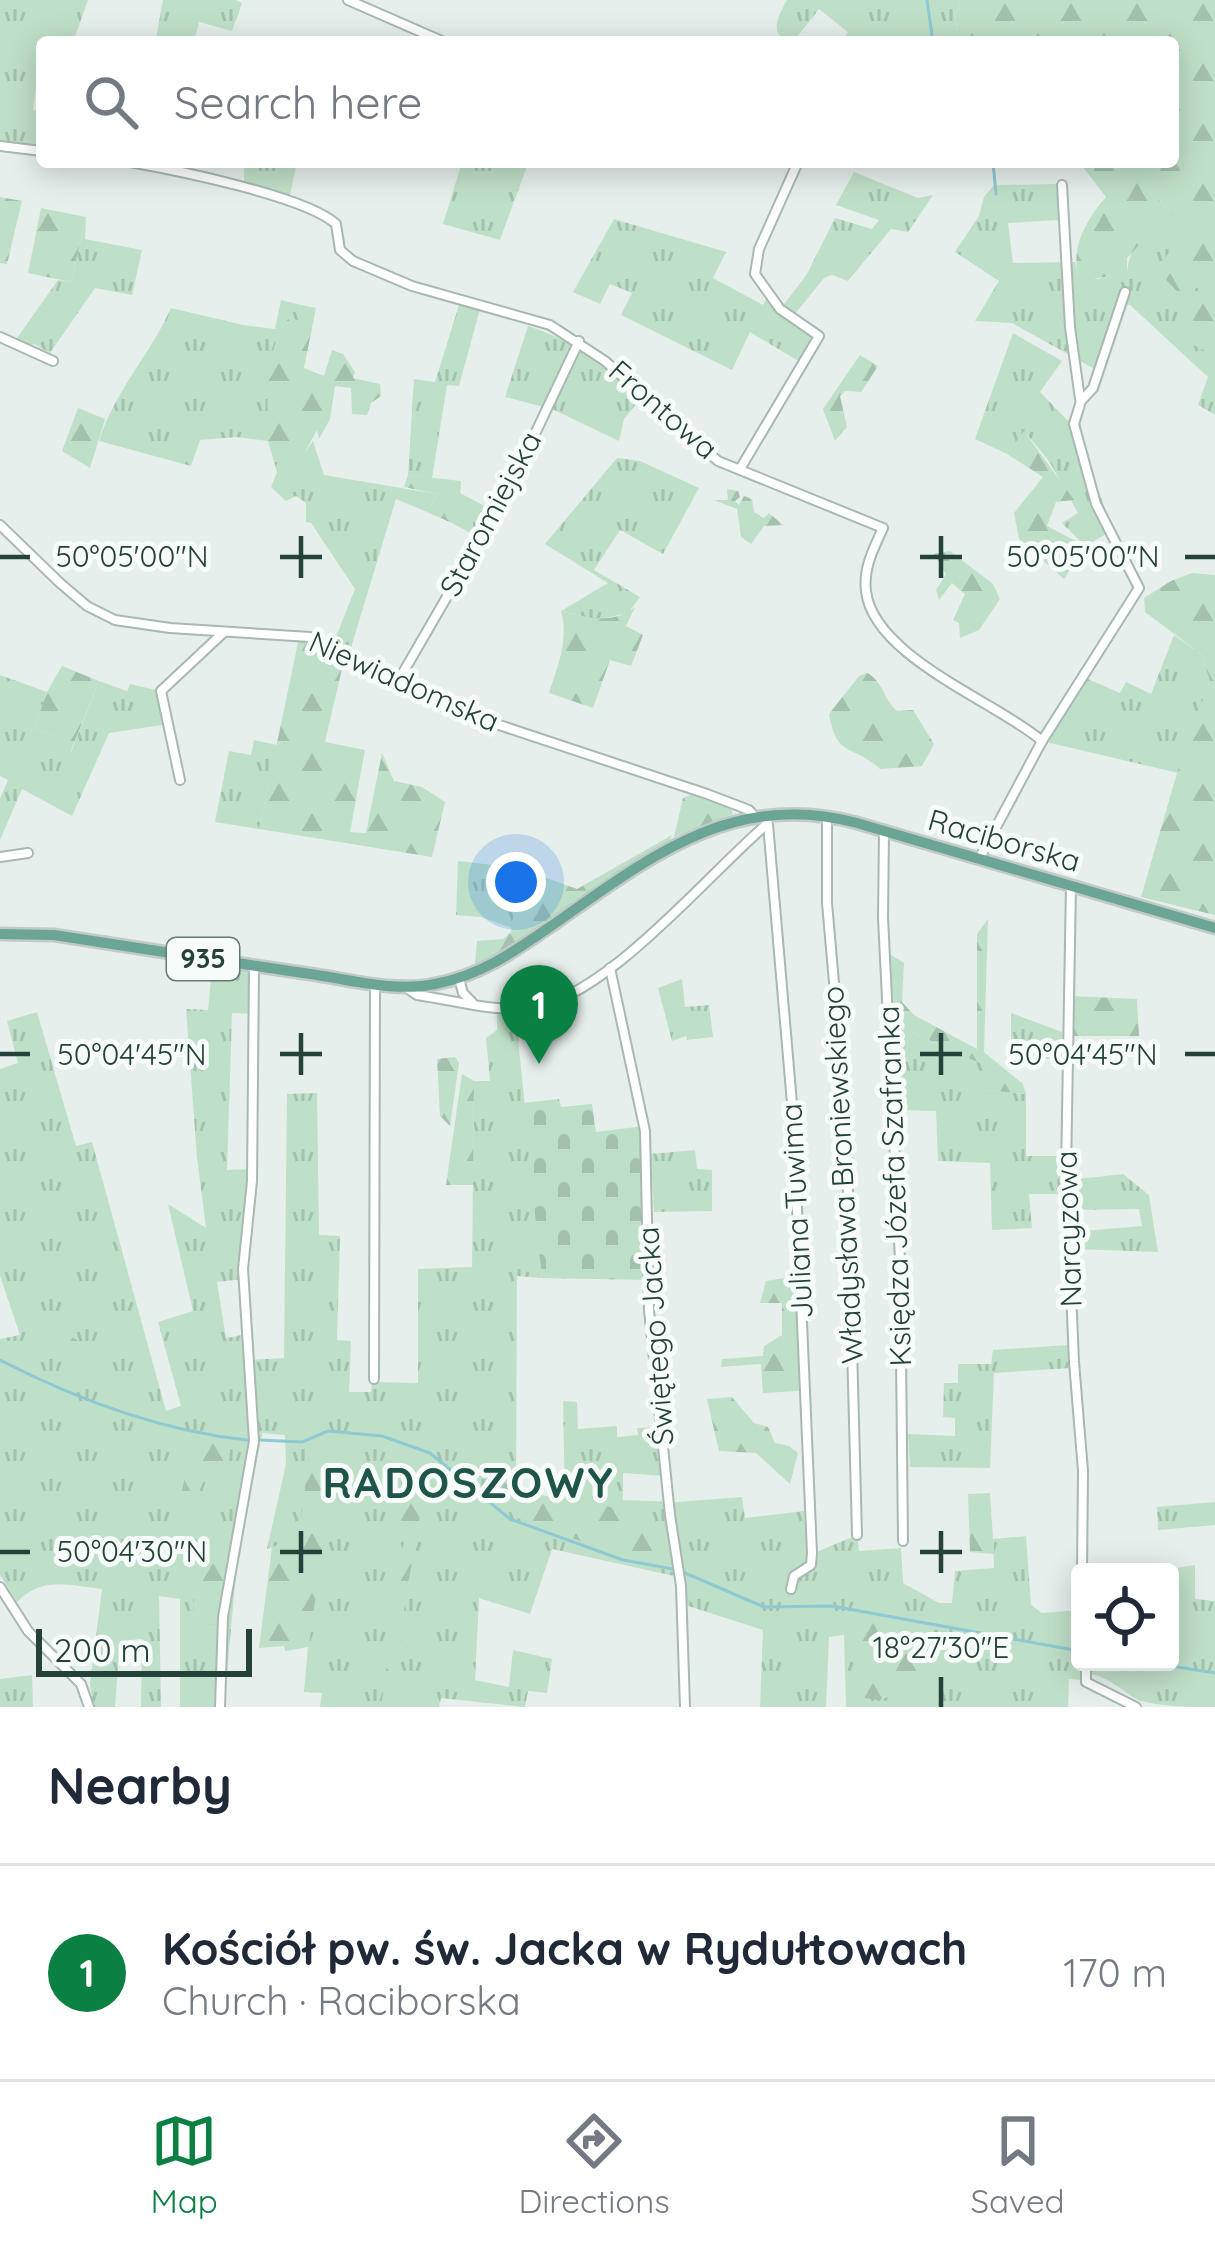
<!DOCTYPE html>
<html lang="en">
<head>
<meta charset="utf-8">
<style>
	:root { --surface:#fff; --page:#f2f2f3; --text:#1f2937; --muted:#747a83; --line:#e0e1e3; --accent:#0b8043 }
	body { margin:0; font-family:Quicksand,sans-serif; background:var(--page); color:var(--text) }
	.controls { position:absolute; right:36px; bottom:36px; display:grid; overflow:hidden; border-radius:12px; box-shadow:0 6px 30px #0003 }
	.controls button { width:108px; height:108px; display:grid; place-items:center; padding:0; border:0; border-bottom:3px solid var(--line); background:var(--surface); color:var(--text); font:60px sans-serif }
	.scale { position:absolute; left:36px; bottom:30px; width:216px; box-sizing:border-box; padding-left:12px; border:6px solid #24423a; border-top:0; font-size:33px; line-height:42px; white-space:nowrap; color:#24423a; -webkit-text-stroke:9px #f7fbf9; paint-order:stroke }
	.you { position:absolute; left:516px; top:882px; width:42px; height:42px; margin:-30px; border:9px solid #fff; border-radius:50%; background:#1a73e8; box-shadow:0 0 0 18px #1a73e833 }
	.badge { display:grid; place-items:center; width:78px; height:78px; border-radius:50%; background:var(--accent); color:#fff; font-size:39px; font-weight:700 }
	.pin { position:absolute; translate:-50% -99px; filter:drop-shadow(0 3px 6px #0008) }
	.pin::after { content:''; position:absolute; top:63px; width:42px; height:36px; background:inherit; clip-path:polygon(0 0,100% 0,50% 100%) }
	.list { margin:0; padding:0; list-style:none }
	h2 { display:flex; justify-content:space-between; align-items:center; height:156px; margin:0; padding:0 48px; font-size:51px }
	h2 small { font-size:39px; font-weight:400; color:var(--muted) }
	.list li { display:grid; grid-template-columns:78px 1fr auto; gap:36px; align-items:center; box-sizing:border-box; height:216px; padding:0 48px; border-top:3px solid var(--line) }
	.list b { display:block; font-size:45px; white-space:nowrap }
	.list p { margin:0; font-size:39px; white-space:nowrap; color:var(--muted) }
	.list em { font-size:39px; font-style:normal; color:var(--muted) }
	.icon { flex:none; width:66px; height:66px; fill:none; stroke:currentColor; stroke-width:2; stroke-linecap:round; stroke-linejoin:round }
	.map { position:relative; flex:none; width:1215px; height:1707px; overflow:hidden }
	.search { position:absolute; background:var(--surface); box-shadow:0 6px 30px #0003; left:36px; right:36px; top:36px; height:132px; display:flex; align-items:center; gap:30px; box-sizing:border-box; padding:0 42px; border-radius:12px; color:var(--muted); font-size:45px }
	.sheet { height:372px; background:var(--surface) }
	nav { display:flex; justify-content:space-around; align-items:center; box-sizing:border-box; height:168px; border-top:3px solid var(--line); background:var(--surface); font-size:33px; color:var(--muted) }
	nav a { display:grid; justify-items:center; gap:6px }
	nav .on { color:var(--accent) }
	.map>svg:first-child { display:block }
	.grass { fill:url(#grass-tufts) }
	.forest { fill:url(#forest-firs) }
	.cemetery { fill:url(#cemetery-stones) }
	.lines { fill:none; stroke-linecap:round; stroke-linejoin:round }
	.stream { stroke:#8ec9d4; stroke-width:3 }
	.minor-casing { stroke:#a8b8b2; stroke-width:12 }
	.primary-casing { stroke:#c2cac8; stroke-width:15 }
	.minor { stroke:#fff; stroke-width:8 }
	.primary { stroke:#6aa596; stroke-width:10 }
	.ticks { fill:none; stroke:#24423a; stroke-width:4.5 }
	.labels { text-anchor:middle; stroke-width:10; stroke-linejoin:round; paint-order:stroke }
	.shield { fill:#f7fbf9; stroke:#637a73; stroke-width:3 }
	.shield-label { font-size:27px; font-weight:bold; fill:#24423a }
	.street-label { font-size:30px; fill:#24423a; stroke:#f7fbf9 }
	.district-label { font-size:42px; font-weight:bold; letter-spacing:3px; fill:#1f5548; stroke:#f7fbf9 }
	.ticks-label { font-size:30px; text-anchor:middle; fill:#24423a; stroke:#f7fbf9; stroke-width:10; stroke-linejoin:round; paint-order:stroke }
</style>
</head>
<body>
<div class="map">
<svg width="1215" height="1707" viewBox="0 0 1215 1707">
	<defs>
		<pattern id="grass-tufts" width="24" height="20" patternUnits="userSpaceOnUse" patternTransform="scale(3)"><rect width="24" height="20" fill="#bfe0c8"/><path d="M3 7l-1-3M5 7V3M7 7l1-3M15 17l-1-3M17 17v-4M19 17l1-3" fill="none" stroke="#a4c1ad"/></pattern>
		<pattern id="forest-firs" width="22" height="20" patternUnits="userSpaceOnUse" patternTransform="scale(3)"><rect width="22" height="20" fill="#bfe0c8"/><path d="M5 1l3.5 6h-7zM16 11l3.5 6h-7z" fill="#a4c1ad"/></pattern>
		<pattern id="cemetery-stones" width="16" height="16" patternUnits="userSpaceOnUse" patternTransform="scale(3)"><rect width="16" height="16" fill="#bfe0c8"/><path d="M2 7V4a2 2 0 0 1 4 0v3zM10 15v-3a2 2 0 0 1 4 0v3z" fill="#a4c1ad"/></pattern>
	</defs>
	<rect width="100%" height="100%" fill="#e6efeb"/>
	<g class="grass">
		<polygon points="0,0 88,0 73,42 42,42 42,86 36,86 33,110 42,112 41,147 0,142"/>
		<polygon points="163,0 236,0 242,3 232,31 199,22 194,42 102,42 156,38"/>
		<path d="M787,0H960L955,18L960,42H843L848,32L819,9L793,42H785C770,28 779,15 787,0Z"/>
		<polygon points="244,162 297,162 289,199 244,185"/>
		<polygon points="462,162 516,162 527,166 500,240 443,224"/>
		<polygon points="854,172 918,198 933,195 908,232 891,229 848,281 832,275 824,278 794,315 782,307 807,274 835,218 872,229 879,220 836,205"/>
		<path d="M1056,184L1059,220L1008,223L1013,263L1075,262L1078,275L1097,279L1112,276L1121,281L1127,278C1126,249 1148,226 1158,198L1215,271V415L1198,405L1208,377L1130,305L1121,304L1100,372L1012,323L975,321L999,281L955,252L979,216L984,197L994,185Z"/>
		<polygon points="86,217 85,239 142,250 132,295 95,288 50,353 34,344 27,346 15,341 58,280 71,282"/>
		<polygon points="614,219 726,252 713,278 763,305 767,298 811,337 800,362 750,332 732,370 621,315 632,293 610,284 600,304 573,292"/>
		<path d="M281,300L301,305L298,321L271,362L268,422L305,452L313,441L324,475L437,494L427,512L396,499L350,651L334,642L355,589L311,523L306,522V503L296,496L286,501L271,487L277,472L268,441L236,437L200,440L191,466L99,441C114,392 150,355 171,308L243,325L275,329Z"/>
		<polygon points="460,302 480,309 459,386 447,385 432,478 408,475 414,379 435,382"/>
		<path d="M528,326C575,341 605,366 641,398L624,419L619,441L552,409L505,397Z"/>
		<polygon points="1013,333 1062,361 1040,392 1067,420 1081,424 1081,443 1113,530 1085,546 1062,523 1078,513 1049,461 1025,432 1007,454 975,439"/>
		<polygon points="617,458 640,461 699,488 663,554 620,530 594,570 640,597 628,613 596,620 561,611 608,583 545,544"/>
		<polygon points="458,492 494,511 476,536 452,523 459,517"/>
		<polygon points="1174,635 1201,654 1210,681 1178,773 1042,741 1088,679 1120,693 1126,682 1151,694"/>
		<polygon points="0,675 47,692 34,729 57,737 71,752 99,681 127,691 130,684 156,690 162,725 109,733 72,816 22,789 0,840 0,799 8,780 0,776"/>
		<polygon points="254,740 277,745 259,829 215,822 229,751 251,755"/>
		<polygon points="458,861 519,868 512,928 481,917 456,915"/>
		<path d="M213,960L254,967L256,1014L232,1013L227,1170L252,1169L243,1279L217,1282L226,1338L247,1334L250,1360L284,1358L287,1094L317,1093L319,1235L340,1236L337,1340L351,1341L349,1392H371L372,1382L418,1383V1269L472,1267L474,1081H490L486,1038L497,1030V1007L515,1008L542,1278L517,1276L516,1489L565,1501L563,1401L577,1402L578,1429L617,1426V1437L638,1435L637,1428L658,1427L665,1476L623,1473V1500L677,1502L742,1497L745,1518L804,1511L807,1556L857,1535L859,1551L901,1548L903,1583L939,1603H952L955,1571L994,1568L993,1539L1026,1536L1031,1605L1042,1613L1080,1610V1662H1084L1080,1680L1069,1679L1068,1707H846L844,1635L829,1637L826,1707H760L763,1630L682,1604L674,1576L552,1549L530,1614L479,1598L475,1680L509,1687L513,1650L552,1659L547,1693L528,1691L525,1707L441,1698L439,1707H320L322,1693L304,1692L308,1647L285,1651L299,1538L267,1549L286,1464L285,1435L262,1433L236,1572L224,1707H180V1599L159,1596L161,1707H141L142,1639L120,1641L115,1707H93L90,1684L102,1589C69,1585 42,1576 17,1602L0,1575V1339L20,1335L0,1276V1069L18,1063L7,1021L37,1012L76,1146L92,1142L166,1411L181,1406L158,1322L193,1311L168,1204L206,1228L197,1158L186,1009L208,1010Z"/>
		<polygon points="682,979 685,1007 709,1005 713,1037 687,1040 686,1036 672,1041 658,988"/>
		<polygon points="1011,1013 1062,1032 1062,1061 1011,1053"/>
		<polygon points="894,1024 985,1065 986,1090 1026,1094 1026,1156 1056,1156 1061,1151 1063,1194 1029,1194 1032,1228 992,1230 990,1163 938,1161 936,1111 899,1110"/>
		<polygon points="695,1150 697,1169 712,1170 712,1211 654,1212 651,1154"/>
		<polygon points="1123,1174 1149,1195 1158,1252 1074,1249 1072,1232 1142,1226 1139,1209 1073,1210 1069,1180"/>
		<polygon points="1069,1345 1070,1368 994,1373 990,1468 910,1467 908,1434 955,1436 955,1418 943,1417 944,1383 958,1383 958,1364 991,1364 993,1350"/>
		<polygon points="1215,1502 1215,1525 1158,1530 1157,1507"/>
		<path d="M1195,1565V1599L1215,1601V1707C1191,1707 1160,1707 1138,1700C1122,1691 1108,1676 1089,1674V1662H1170V1569Z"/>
		<polygon points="32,1675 33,1707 0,1707 0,1679"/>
	</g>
	<g class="forest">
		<path d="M960,0H1215V356L1186,341L1187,323L1203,299L1198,287L1182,296L1167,281L1160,266L1183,231L1159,199L1138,246L1127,258V278L1121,282L1112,276L1085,280L1078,275C1071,245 1087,219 1106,197L1079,162H1173V42H960L955,18Z"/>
		<polygon points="0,197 22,201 7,264 0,263"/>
		<polygon points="41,208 86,217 71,282 28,273"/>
		<path d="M301,305L316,308L304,368L324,376L332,350L343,354L355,372L353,378L380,384L381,396L371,403L367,415L352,414L351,388L335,386L330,419L319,439L317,430L305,452C289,459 280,454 268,441C268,402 263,351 288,319L298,320Z"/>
		<polygon points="860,355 878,366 861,392 845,391 840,396 847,427 835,441 823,409"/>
		<polygon points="78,408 105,419 90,468 62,451"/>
		<polygon points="1024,431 1074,500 1056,502 1047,526 1085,546 1064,579 1019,539 1014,513 1043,477 1007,454"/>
		<polygon points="408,475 461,481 459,518 452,523 427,512 437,494 404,487"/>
		<polygon points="727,489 738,491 740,497 735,501 739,505 744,496 752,499 754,512 764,518 769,513 783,525 764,526 751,544 741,537 737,509 714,500 728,500"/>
		<polygon points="950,551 993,584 1000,599 979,630 960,638 959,623 953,620 965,594 952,583 939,600 936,590 946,574 934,554"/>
		<polygon points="1192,573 1215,575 1215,915 1141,897 1184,749 1210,681 1201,654 1145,612 1144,598 1171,581"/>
		<path d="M635,607L626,626L643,635L631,666L610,660L593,708L549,693C558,665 569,640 561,611C587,618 612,625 635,607Z"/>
		<polygon points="299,638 314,641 344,660 325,742 365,750 350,832 366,833 382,753 394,781 422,787 445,802 432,857 259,829"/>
		<polygon points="62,666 99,681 70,753 57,737 34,729 47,692"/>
		<path d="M867,673C883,681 884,700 897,711L913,710L934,744L922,766L880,769C853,744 836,758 829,714L859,676Z"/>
		<polygon points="690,795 730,807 733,814 674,837 683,798"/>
		<polygon points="672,835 670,840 518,945 477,966 475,963 477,941 503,939 511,932 519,868 577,889"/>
		<polygon points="988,919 984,1052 1023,1084 1026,1094 985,1090 984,1065 894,1024 891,955 904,963 902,1002 914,1015 977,1049 977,934"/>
		<polygon points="1072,996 1137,999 1139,1036 1071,1036"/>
		<polygon points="455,1057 459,1063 450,1126 440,1116 437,1059"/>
		<polygon points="462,1074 474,1081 473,1185 446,1185"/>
		<polygon points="797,1276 799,1391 763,1393 761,1364 721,1367 722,1359 763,1356 764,1346 782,1335 782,1303 760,1303 766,1281"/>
		<polygon points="65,1332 81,1343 91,1381 67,1375 51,1334"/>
		<polygon points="732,1397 754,1423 768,1427 775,1443 789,1446 798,1453 790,1484 756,1453 719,1451 707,1399"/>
		<polygon points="186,1435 232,1441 219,1505 209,1503 214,1487 204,1481 194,1498 181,1497 191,1441"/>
		<polygon points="325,1443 333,1446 335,1452 309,1646 285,1651 284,1646 259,1648 272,1547 299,1537 310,1446"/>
		<path d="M498,1480C528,1495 552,1497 582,1501C611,1505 639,1517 666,1526L674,1564L626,1558L515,1517Z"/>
		<polygon points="990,1493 994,1554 970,1552 968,1494"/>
		<polygon points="407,1497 420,1516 405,1602 395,1707 381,1707 404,1539 397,1530"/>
		<polygon points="206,1562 228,1568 219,1626 195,1620 193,1604"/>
		<polygon points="855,1616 938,1630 914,1707 902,1707 898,1694 878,1700 858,1697 880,1675 857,1649 862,1641 851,1627"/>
	</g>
	<polygon class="cemetery" points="559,1099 561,1107 592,1104 596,1132 644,1126 648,1280 542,1278 523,1103"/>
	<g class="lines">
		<g class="stream">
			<polyline points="927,0 933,42"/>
			<polyline points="993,162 996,194"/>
			<path d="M0,1360C76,1399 163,1431 247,1440"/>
			<polyline points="260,1440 302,1442 328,1431 382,1436 430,1453 510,1519 623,1560 673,1569"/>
			<polyline points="685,1573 764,1607 832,1606 1079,1651"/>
			<polyline points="1147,1662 1215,1673"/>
		</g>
		<defs>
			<g id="minor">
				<polyline points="348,0 444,42"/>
				<polyline points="0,146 42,151"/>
				<path d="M130,162C175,170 305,196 336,224L340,250L353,261L412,286L550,325L605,361L718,461L883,528C874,548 863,568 866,591C873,657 999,703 1042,741"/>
				<polyline points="1062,185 1070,327 1080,399"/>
				<polyline points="0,337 53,361"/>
				<polyline points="740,469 819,336 780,309 755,274 759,249 798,162"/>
				<polyline points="0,525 60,583 87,606 115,620 170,628 310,637 442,706 707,794 749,810 755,817"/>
				<polyline points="397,683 507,493 579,341"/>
				<polyline points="180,780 161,691 224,632"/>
				<polyline points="827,817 827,903 846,1119 857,1535"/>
				<polyline points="768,824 793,1115 812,1553 811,1565 794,1576 791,1589"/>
				<polyline points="884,832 883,918 900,1260 903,1541"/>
				<polyline points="0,857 28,853"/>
				<polyline points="979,859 1042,741 1139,588 1096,504 1074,424 1081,401 1093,388 1125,292"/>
				<polyline points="1071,885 1066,1172 1074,1362 1083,1471 1082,1572"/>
				<polyline points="610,968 645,1131 649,1310 670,1515 681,1586 685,1707"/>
				<polyline points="459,979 463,993 472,1002"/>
				<path d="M408,989L417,995C453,1000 492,1012 528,1008C604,1001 707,875 767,824"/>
				<polyline points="374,1379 375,985"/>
				<polyline points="0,1587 28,1631 81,1684 89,1707"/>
				<polyline points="1086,1662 1086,1682 1136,1707"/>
				<polyline points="220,1707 223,1617 254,1441 243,1269 252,1181 254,967"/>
			</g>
			<path id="primary" d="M0,934L54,935C142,949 229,962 317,975C355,981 397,992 435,984C483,975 518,949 557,922C651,856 735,790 857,823L1215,928"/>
		</defs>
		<use href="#minor" class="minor-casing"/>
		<use href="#primary" class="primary-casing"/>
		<use href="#minor" class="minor"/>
		<use href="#primary" class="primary"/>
	</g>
	<path class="ticks" d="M301,536V578M941,536V578M0,557H30M280,557H322M920,557H962M1185,557H1215M301,1033V1075M941,1033V1075M0,1054H30M280,1054H322M920,1054H962M1185,1054H1215M301,1531V1573M941,1531V1573M0,1552H30M280,1552H322M920,1552H962M941,1677V1707"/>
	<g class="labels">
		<rect class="shield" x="167" y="938" width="72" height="42" rx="9"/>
		<g class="shield-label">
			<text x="203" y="968">935</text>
		</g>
		<g class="street-label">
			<text transform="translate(663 410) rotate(41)" y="10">Frontowa</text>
			<text transform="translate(491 514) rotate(-62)" y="10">Staromiejska</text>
			<text transform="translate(404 682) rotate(24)" y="10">Niewiadomska</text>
			<text transform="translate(1004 841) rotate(16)" y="10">Raciborska</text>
			<text transform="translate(843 1175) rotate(-93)" y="10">Władysława Broniewskiego</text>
			<text transform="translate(895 1186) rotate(-92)" y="10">Księdza Józefa Szafranka</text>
			<text transform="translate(797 1211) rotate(-93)" y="10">Juliana Tuwima</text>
			<text transform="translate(1069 1229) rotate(-92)" y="10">Narcyzowa</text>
			<text transform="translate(656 1336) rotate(-94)" y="10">Świętego Jacka</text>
		</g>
		<g class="district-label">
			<text x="469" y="1498">RADOSZOWY</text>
		</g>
	</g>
	<g class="ticks-label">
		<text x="132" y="567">50°05'00"N</text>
		<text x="1083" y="567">50°05'00"N</text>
		<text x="132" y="1065">50°04'45"N</text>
		<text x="1083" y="1065">50°04'45"N</text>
		<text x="132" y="1562">50°04'30"N</text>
		<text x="941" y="1658">18°27'30"E</text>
	</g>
</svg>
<div class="controls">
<button><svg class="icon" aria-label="locate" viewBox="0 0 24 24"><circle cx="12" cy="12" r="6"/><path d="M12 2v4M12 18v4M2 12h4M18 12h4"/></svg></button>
</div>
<div class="scale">200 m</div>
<div class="you"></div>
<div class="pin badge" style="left:539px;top:1064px">1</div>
<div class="search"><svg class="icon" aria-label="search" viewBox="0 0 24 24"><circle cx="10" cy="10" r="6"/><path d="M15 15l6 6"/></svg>Search here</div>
</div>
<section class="sheet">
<h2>Nearby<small></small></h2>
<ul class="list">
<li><span class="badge">1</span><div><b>Kościół pw. św. Jacka w Rydułtowach</b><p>Church · Raciborska</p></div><em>170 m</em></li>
</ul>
</section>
<nav>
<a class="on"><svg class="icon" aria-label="map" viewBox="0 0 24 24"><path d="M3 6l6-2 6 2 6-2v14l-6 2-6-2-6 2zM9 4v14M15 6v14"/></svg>Map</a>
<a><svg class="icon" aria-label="directions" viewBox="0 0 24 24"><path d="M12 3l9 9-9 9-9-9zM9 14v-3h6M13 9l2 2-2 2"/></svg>Directions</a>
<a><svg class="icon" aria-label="saved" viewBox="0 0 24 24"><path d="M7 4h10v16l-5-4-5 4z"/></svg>Saved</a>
</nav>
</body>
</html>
